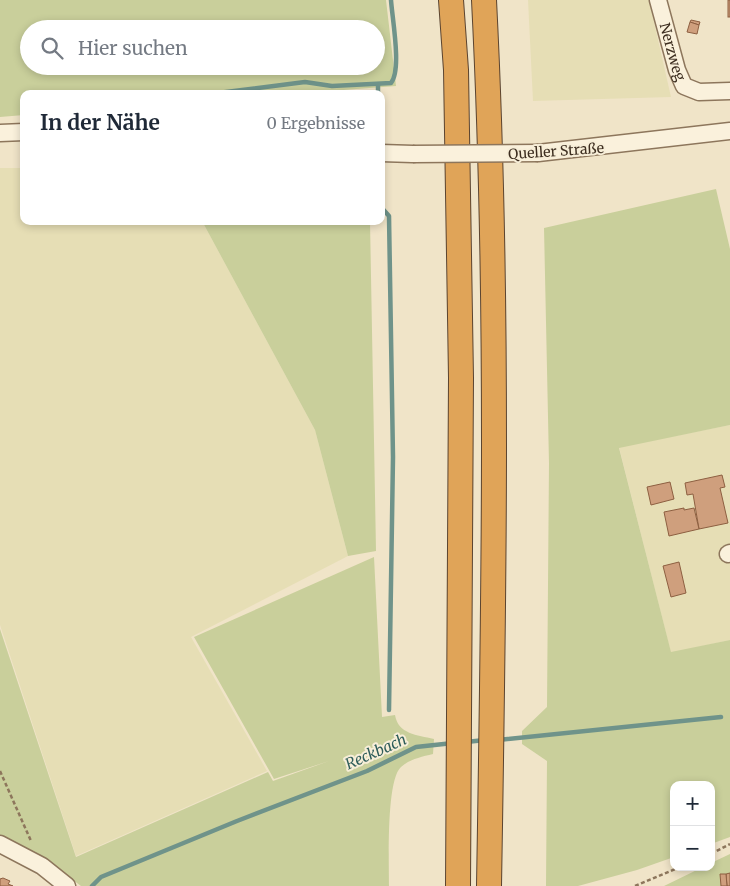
<!DOCTYPE html>
<html lang="de">
<head>
<meta charset="utf-8">
<style>
	:root { --surface:#fff; --page:#f2f2f3; --text:#1f2937; --muted:#747a83; --line:#e0e1e3 }
	body { margin:0; font-family:Merriweather,serif; background:var(--page); color:var(--text) }
	.controls { position:absolute; right:15px; bottom:15px; display:grid; overflow:hidden; border-radius:10px; box-shadow:0 2px 8px #0003 }
	.controls button { width:45px; height:45px; display:grid; place-items:center; padding:0; border:0; border-bottom:1px solid var(--line); background:var(--surface); color:var(--text); font:25px sans-serif }
	.list { margin:0; padding:0; list-style:none }
	h2 { display:flex; justify-content:space-between; align-items:center; height:65px; margin:0; padding:0 20px; font-size:21px }
	h2 small { font-size:16px; font-weight:400; color:var(--muted) }
	.icon { flex:none; width:28px; height:28px; fill:none; stroke:currentColor; stroke-width:2; stroke-linecap:round; stroke-linejoin:round }
	.map { position:relative; flex:none; width:730px; height:886px; overflow:hidden }
	.search { position:absolute; background:var(--surface); box-shadow:0 2px 8px #0003; left:20px; top:20px; width:365px; height:55px; display:flex; align-items:center; gap:12px; box-sizing:border-box; padding:0 18px; border-radius:28px; color:var(--muted); font-size:19px }
	.panel { position:absolute; background:var(--surface); box-shadow:0 2px 8px #0003; left:20px; top:90px; width:365px; height:135px; border-radius:10px }
	.map>svg:first-child { display:block }
	.farmland { fill:#e6deb5 }
	.green { fill:#c9cf9b; fill-rule:evenodd }
	.lines { fill:none; stroke-linecap:round; stroke-linejoin:round }
	.stream { stroke:#6f938a; stroke-width:4.5 }
	.building { fill:#cf9f7d; stroke:#8d5f41 }
	.minor-casing { stroke:#8d765c; stroke-width:19 }
	.highway-casing { stroke:#5b4430; stroke-width:26 }
	.path { stroke:#8d765c; stroke-width:2.5; stroke-dasharray:4 2.5; stroke-linecap:butt }
	.minor { stroke:#faf1dc; stroke-width:16 }
	.highway { stroke:#e0a458; stroke-width:24 }
	.minor-bridge-casing { stroke:#8d765c; stroke-width:19; stroke-linecap:butt }
	.minor-bridge { stroke:#faf1dc; stroke-width:16 }
	.labels { text-anchor:middle; stroke-width:4; stroke-linejoin:round; paint-order:stroke }
	.street-label { font-size:14px; fill:#3d2e20; stroke:#f7eed8 }
	.water-label { font-size:15px; font-style:italic; fill:#2f5d5a; stroke:#f7eed8 }
</style>
</head>
<body>
<div class="map">
<svg width="730" height="886" viewBox="0 0 730 886">
	<rect width="100%" height="100%" fill="#f0e4c8"/>
	<g class="farmland">
		<polygon points="528,0 649,0 671,97 533,101"/>
		<polygon points="0,168 24,168 24,221 202,221 315,430 348,556 191,637 267,771 76,856 0,625"/>
		<polygon points="730,425 730,640 671,653 619,447"/>
	</g>
	<g class="green">
		<path d="M0,0H386L396,86L291,94H24V115L0,117ZM29,29H376V66H29Z"/>
		<polygon points="716,189 730,249 730,425 619,448 671,652 730,640 730,837 711,844 711,785 674,785 674,857 637,870 578,886 546,886 547,761 522,744 522,731 547,707 549,463 544,228"/>
		<polygon points="202,221 370,221 376,551 348,556 315,430"/>
		<path d="M374,557L382,717L395,715C398,734 417,735 434,739L433,754C421,757 410,759 401,767C386,780 389,863 389,886H81L49,862L0,836V629L76,857L268,772L273,781L329,761L274,779L194,637Z"/>
		<polygon points="730,854 730,886 664,886 703,867 711,867 711,863"/>
	</g>
	<g class="lines">
		<g class="stream">
			<path d="M210,94L305,82L332,86L391,83C402,70 392,17 391,0"/>
			<polyline points="378,94 378,85"/>
			<polyline points="381,207 389,216 393,457 389,710"/>
			<polyline points="498,740 721,717"/>
			<polyline points="466,742 485,740"/>
			<polyline points="92,886 101,877 237,821 367,771 416,747 453,743"/>
		</g>
	</g>
	<g class="building">
		<rect x="728" y="0" width="2" height="17"/>
		<polygon points="691,20 700,22 699,25 690,22"/>
		<polygon points="690,22 699,25 697,34 687,32"/>
		<polygon points="722,475 725,487 720,488 728,523 699,529 693,494 687,495 685,483"/>
		<polygon points="670,482 674,499 651,505 647,487"/>
		<polygon points="684,508 684,510 694,508 699,529 669,536 664,512"/>
		<polygon points="679,562 686,593 671,597 663,566"/>
		<polygon points="730,873 730,886 727,886 726,874"/>
		<polygon points="720,874 726,874 727,886 721,886"/>
		<polygon points="3,878 10,881 8,884 13,886 0,886 0,879"/>
	</g>
	<g class="lines">
		<defs>
			<g id="minor">
				<path id="s1" d="M658,0L677,70L684,86L699,92L730,91"/>
				<polyline points="0,133 24,132"/>
				<polyline points="381,153 413,154"/>
				<polyline points="538,153 730,131"/>
				<polyline points="728,554 730,553"/>
				<polyline points="0,844 42,866 67,886"/>
			</g>
			<g id="highway">
				<polyline points="451,0 456,70 461,378 458,886"/>
				<path d="M484,0C499,295 494,591 489,886"/>
			</g>
		</defs>
		<use href="#minor" class="minor-casing"/>
		<use href="#highway" class="highway-casing"/>
		<g class="path">
			<polyline points="0,771 31,841"/>
			<polyline points="711,854 730,844"/>
			<polyline points="635,886 680,867"/>
		</g>
		<use href="#minor" class="minor"/>
		<use href="#highway" class="highway"/>
		<defs>
			<polyline id="minor-bridge" points="413,154 538,153"/>
		</defs>
		<use href="#minor-bridge" class="minor-bridge-casing"/>
		<use href="#minor-bridge" class="minor-bridge"/>
	</g>
	<g class="labels">
		<g class="street-label">
			<text dy="5" stroke="none"><textPath href="#s1" startOffset="54">Nerzweg</textPath></text>
			<text transform="translate(556 151) rotate(-4)" y="5">Queller Straße</text>
		</g>
		<g class="water-label">
			<text transform="translate(376 752) rotate(-24)" y="5">Reckbach</text>
		</g>
	</g>
</svg>
<div class="controls">
<button>+</button>
<button>−</button>
</div>
<div class="search"><svg class="icon" aria-label="search" viewBox="0 0 24 24"><circle cx="10" cy="10" r="6"/><path d="M15 15l6 6"/></svg>Hier suchen</div>
<section class="panel">
<h2>In der Nähe<small>0 Ergebnisse</small></h2>
<ul class="list">
</ul>
</section>
</div>
</body>
</html>
